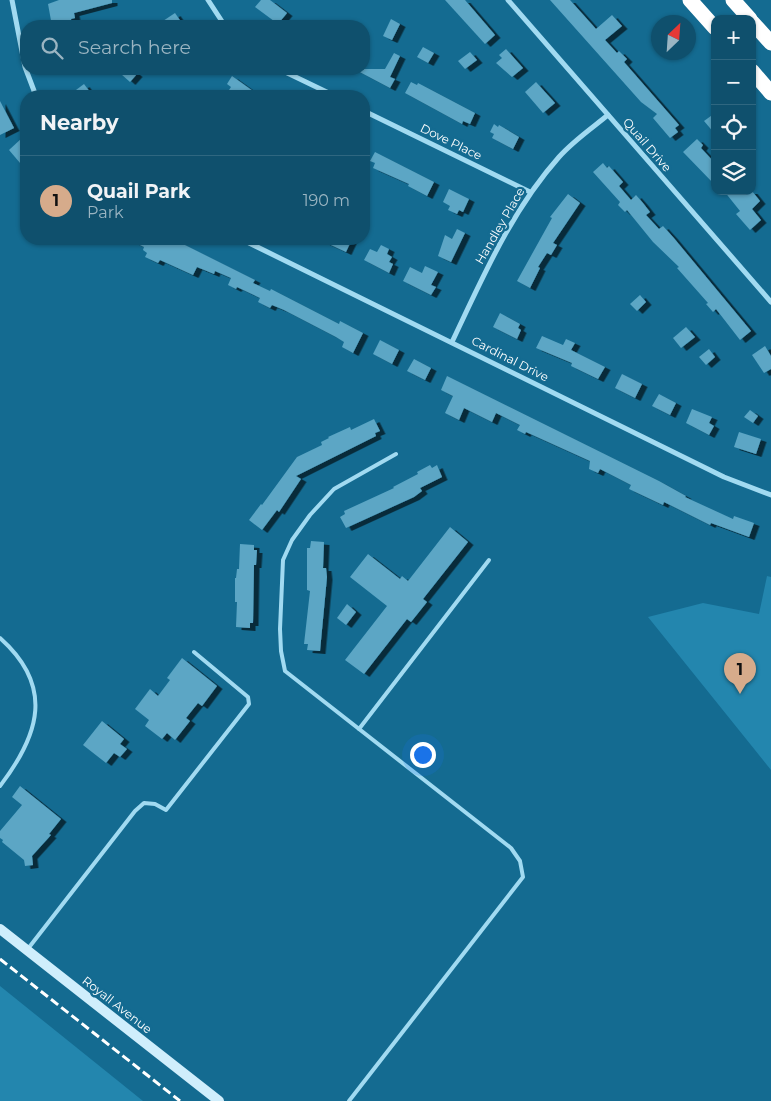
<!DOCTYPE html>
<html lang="en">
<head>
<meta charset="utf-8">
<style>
	:root { --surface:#0f506d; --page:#185772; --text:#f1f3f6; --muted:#9bb5c2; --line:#2f6780; --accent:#d6ab8b }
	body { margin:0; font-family:Montserrat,sans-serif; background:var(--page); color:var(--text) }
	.controls { position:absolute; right:15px; top:15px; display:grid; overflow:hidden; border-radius:10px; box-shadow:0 1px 4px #0004 }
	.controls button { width:45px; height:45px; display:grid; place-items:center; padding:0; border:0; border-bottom:1px solid var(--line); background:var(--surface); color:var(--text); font:25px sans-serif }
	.compass { position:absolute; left:651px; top:15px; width:45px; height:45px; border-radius:50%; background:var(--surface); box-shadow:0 1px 4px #0004; rotate:25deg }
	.you { position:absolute; left:422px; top:754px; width:18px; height:18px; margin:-12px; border:4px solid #fff; border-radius:50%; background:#1a73e8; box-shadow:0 0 0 8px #1a73e833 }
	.badge { display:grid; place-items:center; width:32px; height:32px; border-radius:50%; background:var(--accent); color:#111; font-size:16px; font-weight:700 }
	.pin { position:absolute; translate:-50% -41px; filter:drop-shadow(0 1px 2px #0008) }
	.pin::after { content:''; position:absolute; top:26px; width:18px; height:15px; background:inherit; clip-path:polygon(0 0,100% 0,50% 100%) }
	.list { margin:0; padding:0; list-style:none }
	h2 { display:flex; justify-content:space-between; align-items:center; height:65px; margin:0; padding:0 20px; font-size:21px }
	h2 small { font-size:16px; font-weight:400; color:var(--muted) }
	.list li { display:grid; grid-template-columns:32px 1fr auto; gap:15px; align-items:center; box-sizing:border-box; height:90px; padding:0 20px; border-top:1px solid var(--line) }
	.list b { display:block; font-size:19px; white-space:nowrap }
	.list p { margin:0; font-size:16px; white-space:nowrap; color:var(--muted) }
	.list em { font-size:16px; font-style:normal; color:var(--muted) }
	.icon { flex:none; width:28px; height:28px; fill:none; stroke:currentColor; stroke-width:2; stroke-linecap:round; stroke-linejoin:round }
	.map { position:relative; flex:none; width:771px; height:1101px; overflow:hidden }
	.search { position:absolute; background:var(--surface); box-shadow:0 1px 4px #0004; left:20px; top:20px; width:350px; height:55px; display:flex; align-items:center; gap:12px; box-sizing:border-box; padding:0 18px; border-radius:20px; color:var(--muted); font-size:19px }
	.panel { position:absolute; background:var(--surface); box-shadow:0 1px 4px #0004; left:20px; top:90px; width:350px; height:155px; border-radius:20px }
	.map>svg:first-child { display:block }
	.green { fill:#2386ae }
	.building { fill:#5ba6c5; filter:url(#shadow) }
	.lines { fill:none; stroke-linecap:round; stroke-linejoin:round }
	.lane { stroke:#a1daf1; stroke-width:4 }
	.street { stroke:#a1daf1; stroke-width:5 }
	.secondary { stroke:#cfeefc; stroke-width:10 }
	.highway { stroke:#fff; stroke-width:15 }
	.rail { stroke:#fff; stroke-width:3; stroke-dasharray:9 4; stroke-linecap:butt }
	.labels { text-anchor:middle; stroke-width:5; stroke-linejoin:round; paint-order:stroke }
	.street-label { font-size:12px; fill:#fff; stroke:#146b91 }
</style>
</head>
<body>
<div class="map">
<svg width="771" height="1101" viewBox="0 0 771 1101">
	<defs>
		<filter id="shadow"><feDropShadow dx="5.5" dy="3" stdDeviation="0" flood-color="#0009"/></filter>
	</defs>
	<rect width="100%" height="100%" fill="#146b91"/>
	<g class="green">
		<polygon points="767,576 771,577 771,770 648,617 703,603 759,614"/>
		<polygon points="0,986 143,1101 0,1101"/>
	</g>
	<g class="building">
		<polygon points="59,0 112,0 112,3 74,13 75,18 71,19 72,25 52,26 48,4"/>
		<polygon points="261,0 270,0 287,13 278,24 255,7"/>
		<polygon points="445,0 465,0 495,35 485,44"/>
		<polygon points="550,0 570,0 596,29 612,15 622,26 605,40 617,53 619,51 627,59 624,62 679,125 675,128 678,132 670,138 653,118 657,114 641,102"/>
		<polygon points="175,13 184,26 166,26 163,21"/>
		<polygon points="391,19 400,24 392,40 383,36"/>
		<polygon points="423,47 434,53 428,63 417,57"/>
		<polygon points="506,49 523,68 512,77 496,63 502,58 499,55"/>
		<polygon points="470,52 477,60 465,69 458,61"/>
		<polygon points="394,53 400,56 390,77 395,79 390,88 354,69 385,69"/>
		<polygon points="126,69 131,69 137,74 130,82 121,74"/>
		<polygon points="232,76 253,91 250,96 232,96 227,93 231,87 227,84"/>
		<polygon points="411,82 417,85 418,83 475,113 470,124 463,121 462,124 405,93"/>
		<polygon points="536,82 555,103 543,113 525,92"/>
		<polygon points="84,84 93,96 68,96"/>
		<polygon points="0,101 14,128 0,135"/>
		<polygon points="715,113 715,134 704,121"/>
		<polygon points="494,124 498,127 499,125 519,137 513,149 492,138 494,134 490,132"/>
		<polygon points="22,138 26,143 26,170 9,150"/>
		<polygon points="697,139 703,145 701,148 715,163 715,185 683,152"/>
		<polygon points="375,152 434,182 427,196 408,186 409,184 373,168 375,163 370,161"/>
		<polygon points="603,163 607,168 609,166 623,182 619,186 631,200 636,195 643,203 650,212 646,215 659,229 663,226 673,237 751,331 740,340 716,309 713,312 706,304 708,303 677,268 679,267 653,242 627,210 625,212 618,205 620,202 593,172"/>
		<polygon points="449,189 469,199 463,212 459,210 457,214 448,210 450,206 443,202"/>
		<polygon points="724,191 752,191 760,201 752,209 761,220 750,230 736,214 740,211"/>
		<polygon points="568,194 580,203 553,243 557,245 551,255 547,253 538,267 540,268 530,288 517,281 552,218 550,217"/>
		<polygon points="457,229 465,233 451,262 438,256 445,235 452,239"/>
		<polygon points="128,239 173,239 255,280 253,283 270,291 271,289 339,324 340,321 363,333 353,353 342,347 344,342 336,337 284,310 272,305 270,308 258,302 260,298 237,287 236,289 228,285 231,278 215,271 214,274 197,267 193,275 160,260 158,263 145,257 147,253 143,250 144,247"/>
		<polygon points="318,239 352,239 346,252"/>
		<polygon points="381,245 389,249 387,254 392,257 389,262 393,264 389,273 364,260 370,249 377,252"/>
		<polygon points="425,266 438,272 431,285 436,287 431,295 403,281 410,267 422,273"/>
		<polygon points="640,295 646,302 637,311 630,304"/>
		<polygon points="500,313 520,324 518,328 521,330 517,339 493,327"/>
		<polygon points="686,327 695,337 681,348 673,338"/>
		<polygon points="542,336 563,345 566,339 575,343 571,350 605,367 598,379 571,366 572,363 536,348"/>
		<polygon points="380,340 399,350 392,364 373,354"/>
		<polygon points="765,346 771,356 771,369 764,373 752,355"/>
		<polygon points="709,349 715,357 706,365 699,357"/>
		<polygon points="414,359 431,368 425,380 407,371"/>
		<polygon points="622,374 642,384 635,398 615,388"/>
		<polygon points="447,376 659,481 686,496 685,497 733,519 734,516 754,523 749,537 711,523 710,525 664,502 663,505 629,489 631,485 600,469 598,473 589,469 590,461 526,432 525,434 517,430 520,425 496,413 492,422 464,408 459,420 445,413 453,396 441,390"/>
		<polygon points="659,394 676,403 670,415 652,406"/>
		<polygon points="692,409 712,417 709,423 714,426 709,435 686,423"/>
		<polygon points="750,410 758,416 753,423 744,417"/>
		<polygon points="374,419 380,431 375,433 376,436 296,476 301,479 279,512 277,510 262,530 249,520 261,504 262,505 297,457 322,445 321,442 329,438 328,437 350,427 351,430"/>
		<polygon points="739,432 761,439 756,454 734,447"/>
		<polygon points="430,465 432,468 437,465 442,477 420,488 422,491 414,497 346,528 340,517 345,514 344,511 394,488 393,487 418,474 417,472"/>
		<polygon points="450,527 468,542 423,599 427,602 411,622 407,619 364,674 345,660 387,606 350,577 368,554 400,579 402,576 408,581"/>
		<polygon points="311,541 324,542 323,568 326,568 327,577 320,651 307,650 308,644 304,644 310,591 307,590 307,548 310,548"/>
		<polygon points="240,544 254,545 254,550 257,550 256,565 254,565 253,623 250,623 250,628 236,627 237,602 235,602 235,578 236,578 237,569 239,569"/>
		<polygon points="347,604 356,612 346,625 337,618"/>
		<polygon points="182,658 217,686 202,706 198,703 186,718 190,721 175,740 167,733 162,739 145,726 149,720 135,709 150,689 158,696 170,680 167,678"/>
		<polygon points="102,721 124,739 120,744 127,749 120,757 114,753 106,763 83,745"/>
		<polygon points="20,786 61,819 49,834 51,835 32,856 33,865 25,866 24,860 2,842 3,840 0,838 0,831 22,805 12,797"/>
	</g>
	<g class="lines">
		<g class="lane">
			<path d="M0,638C54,686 40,734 0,786"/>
			<polyline points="359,729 489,560"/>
			<polyline points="27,950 135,811 144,803 155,804 166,810 249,704 248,697 194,652"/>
			<polyline points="349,1101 523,877 520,861 511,848 285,671 281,651 280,629 283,560 292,540 310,515 334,489 396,454"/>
		</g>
		<g class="street">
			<polyline points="12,0 25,67 36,96"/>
			<polyline points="208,0 225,26"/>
			<polyline points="508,0 771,302"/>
			<polyline points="279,69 335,96"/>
			<polyline points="364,111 530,192"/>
			<polyline points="241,239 724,477 771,495"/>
			<path d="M452,342C483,277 511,211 559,157C573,141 592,128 608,115"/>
		</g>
		<polyline class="secondary" points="0,929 219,1101"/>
		<g class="highway">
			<polyline points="690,0 715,28"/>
			<polyline points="733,0 750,19"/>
			<polyline points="752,22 771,43"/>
			<polyline points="752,71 771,93"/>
		</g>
		<polyline class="rail" points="0,959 180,1101"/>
	</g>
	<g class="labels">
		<g class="street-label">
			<text transform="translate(451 142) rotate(26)" y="4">Dove Place</text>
			<text transform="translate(647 145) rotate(49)" y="4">Quail Drive</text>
			<text transform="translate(500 226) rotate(-60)" y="4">Handley Place</text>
			<text transform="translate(510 359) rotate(27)" y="4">Cardinal Drive</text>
			<text transform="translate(117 1005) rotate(38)" y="4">Royall Avenue</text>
		</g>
	</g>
</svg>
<div class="controls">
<button>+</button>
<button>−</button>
<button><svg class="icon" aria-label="locate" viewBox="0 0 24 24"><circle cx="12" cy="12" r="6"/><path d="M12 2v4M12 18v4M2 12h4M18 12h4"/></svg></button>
<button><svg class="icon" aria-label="layers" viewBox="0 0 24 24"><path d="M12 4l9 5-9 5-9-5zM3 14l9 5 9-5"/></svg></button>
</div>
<svg class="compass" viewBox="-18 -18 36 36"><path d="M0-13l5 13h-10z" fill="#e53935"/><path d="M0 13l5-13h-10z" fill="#9bb5c2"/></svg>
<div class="you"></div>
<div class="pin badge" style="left:740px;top:694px">1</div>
<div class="search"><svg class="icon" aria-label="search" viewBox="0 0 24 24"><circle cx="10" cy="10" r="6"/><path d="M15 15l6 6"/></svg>Search here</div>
<section class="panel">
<h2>Nearby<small></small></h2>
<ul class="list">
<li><span class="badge">1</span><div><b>Quail Park</b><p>Park</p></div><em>190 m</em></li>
</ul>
</section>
</div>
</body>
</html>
